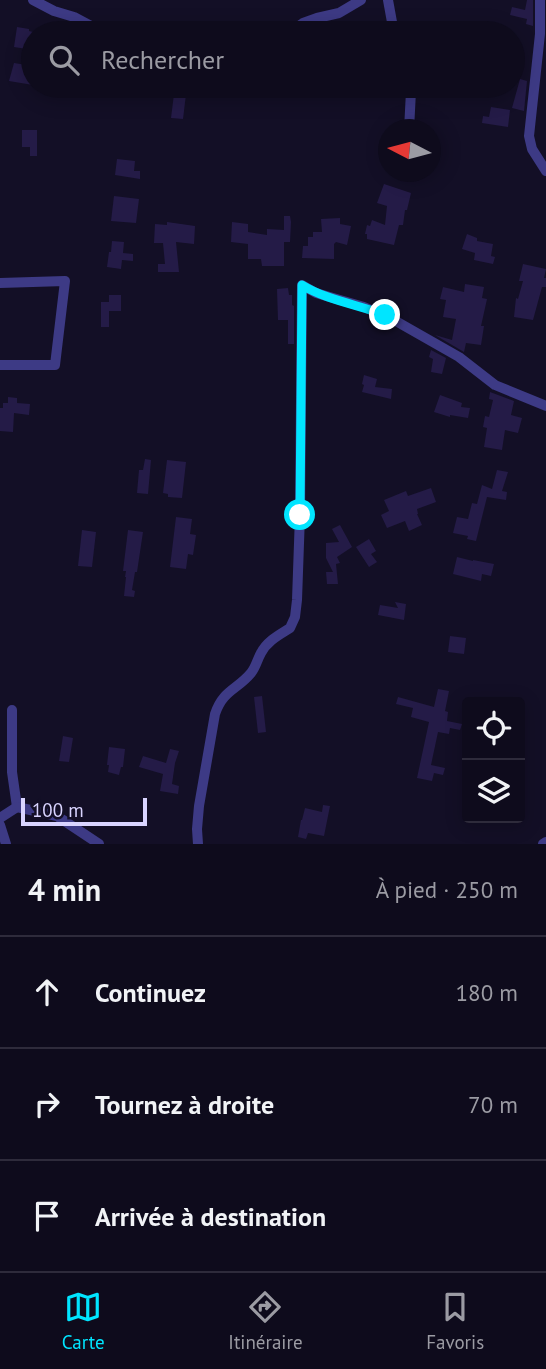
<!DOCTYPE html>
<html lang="fr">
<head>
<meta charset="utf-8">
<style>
	:root { --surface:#0e0b1c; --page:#1c1929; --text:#f1f3f6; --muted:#9b9ba3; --line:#2e2b3b; --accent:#00e5ff }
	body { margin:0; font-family:"PT Sans",sans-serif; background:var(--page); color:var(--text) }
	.controls { position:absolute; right:21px; bottom:21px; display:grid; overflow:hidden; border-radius:7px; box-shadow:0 4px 18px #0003 }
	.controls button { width:63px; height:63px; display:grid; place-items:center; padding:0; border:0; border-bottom:2px solid var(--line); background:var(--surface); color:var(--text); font:35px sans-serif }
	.compass { position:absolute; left:378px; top:119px; width:63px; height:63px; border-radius:50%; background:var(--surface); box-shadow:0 4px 18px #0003; rotate:276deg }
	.scale { position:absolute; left:21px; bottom:18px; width:126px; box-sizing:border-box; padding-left:7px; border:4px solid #d9d4ff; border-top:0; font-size:19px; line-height:24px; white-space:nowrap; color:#d9d4ff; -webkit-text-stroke:5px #130f26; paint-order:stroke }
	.stop { position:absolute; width:21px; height:21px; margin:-16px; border:5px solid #00e5ff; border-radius:50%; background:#fff }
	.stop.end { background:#00e5ff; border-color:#fff; box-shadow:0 2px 7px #0008 }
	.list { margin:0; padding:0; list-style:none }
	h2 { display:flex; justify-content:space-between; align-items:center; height:91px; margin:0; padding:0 28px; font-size:30px }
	h2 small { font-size:23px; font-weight:400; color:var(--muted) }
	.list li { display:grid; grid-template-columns:46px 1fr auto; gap:21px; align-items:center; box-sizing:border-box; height:112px; padding:0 28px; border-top:2px solid var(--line) }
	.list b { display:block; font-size:26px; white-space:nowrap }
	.list em { font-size:23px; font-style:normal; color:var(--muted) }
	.icon { flex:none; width:38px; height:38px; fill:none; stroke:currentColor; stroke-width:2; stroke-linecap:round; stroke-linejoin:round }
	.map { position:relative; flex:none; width:546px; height:844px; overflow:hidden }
	.search { position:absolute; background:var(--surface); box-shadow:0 4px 18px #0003; left:21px; right:21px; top:21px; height:77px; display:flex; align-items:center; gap:18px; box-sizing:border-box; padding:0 24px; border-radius:38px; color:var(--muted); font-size:26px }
	.sheet { height:427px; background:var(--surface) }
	nav { display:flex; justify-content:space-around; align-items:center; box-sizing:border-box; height:98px; border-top:2px solid var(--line); background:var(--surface); font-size:19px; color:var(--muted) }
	nav a { display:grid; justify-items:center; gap:4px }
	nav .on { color:var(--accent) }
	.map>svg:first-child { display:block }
	.building { fill:#241b47 }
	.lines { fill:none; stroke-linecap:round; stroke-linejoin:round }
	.street { stroke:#3d3a85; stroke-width:10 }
	.route { stroke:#00e5ff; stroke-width:9 }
</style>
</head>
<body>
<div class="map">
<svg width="546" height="844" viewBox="0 0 546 844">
	<rect width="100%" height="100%" fill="#130f26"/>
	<g class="building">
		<polygon points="527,0 533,0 533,26 526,24 527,19 510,15 512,7 525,10"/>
		<polygon points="17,27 29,29 29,31 33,32 33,50 14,47"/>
		<polygon points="14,63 33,66 33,85 9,81"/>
		<polygon points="520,79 527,81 524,111 512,108"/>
		<polygon points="175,86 187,86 183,119 171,118"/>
		<polygon points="491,107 510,110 508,127 482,123 483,116 489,117"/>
		<polygon points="22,130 37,130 37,156 30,156 30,147 22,147"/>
		<polygon points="117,159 135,161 134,171 140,171 140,179 115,175"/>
		<polygon points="384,184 411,193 407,210 405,210 403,225 399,225 394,245 367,239 367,234 365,234 367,225 370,226 372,220 385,225 387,206 377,203"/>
		<polygon points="114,196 139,199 136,223 111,221"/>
		<polygon points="284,216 290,216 291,222 290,242 284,242 284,266 262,266 261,259 248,259 248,244 231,242 232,222 248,224 248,232 267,235 267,229 284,230"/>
		<polygon points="340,218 340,224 351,226 347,245 336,242 334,244 334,259 302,258 303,246 308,246 308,237 313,237 313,232 322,232 321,219"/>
		<polygon points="167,222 195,226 194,244 176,242 179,272 158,272 158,264 165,264 163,243 154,243 155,224 167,225"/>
		<polygon points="467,234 477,238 477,241 493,244 491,256 495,257 493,264 474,260 475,253 462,249"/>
		<polygon points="112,241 124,242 123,253 133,254 133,261 122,260 121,269 107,267 109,252 111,252"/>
		<polygon points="523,264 546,269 544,278 546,278 546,287 542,287 533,320 514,317 516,298 518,299 523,281 519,281"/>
		<polygon points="465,284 484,287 482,298 487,299 481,326 484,326 481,345 466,343 464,352 435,335 452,340 456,319 443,317 446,300 440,299 443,287 464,292"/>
		<polygon points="288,288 289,295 292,295 292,305 294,306 294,344 288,344 288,320 278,320 277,289"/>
		<polygon points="109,295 121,295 121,311 109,311 109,327 101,327 101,302 109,302"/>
		<polygon points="431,350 446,358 442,374 431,372 433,359 429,357"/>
		<polygon points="364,375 377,379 375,387 392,389 391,399 362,392 364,385 362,384"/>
		<polygon points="490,392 514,401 511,415 522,418 518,433 505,430 502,450 484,447 487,428 483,427 485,416 489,417 493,400 489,399"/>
		<polygon points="440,395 462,403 461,407 470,408 468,418 450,415 450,417 434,412"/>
		<polygon points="8,397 17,398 17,403 30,404 29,415 14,413 13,432 0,431 0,408 3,408 3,403 8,403"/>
		<polygon points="145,459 151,460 148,494 137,493 139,470 143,470"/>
		<polygon points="167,460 186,462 182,498 168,497 168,494 163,493"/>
		<polygon points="497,470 508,472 502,491 507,492 506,500 487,497 476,541 467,539 468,536 453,533 457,517 468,519 472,503 477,504 482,485 492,489"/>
		<polygon points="431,488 436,502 417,509 418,514 417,514 422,525 409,531 405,521 387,528 381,515 389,511 384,500 406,491 408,496"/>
		<polygon points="176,517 192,519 190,534 196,535 193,555 188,554 186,569 170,567"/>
		<polygon points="340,525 352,547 337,557 340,563 336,564 338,584 327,584 326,572 333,572 326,558 326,543 339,542 332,529"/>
		<polygon points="82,530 96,532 92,567 78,566"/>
		<polygon points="128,530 143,532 137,572 135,572 132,590 135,591 134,597 124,596 126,577 125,577 126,571 123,571"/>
		<polygon points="369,539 376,551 371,554 377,562 369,567 356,547"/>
		<polygon points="457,557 473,561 473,560 494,564 491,576 482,574 481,581 453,574"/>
		<polygon points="395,602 406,604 404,620 378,615 380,605 398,608"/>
		<polygon points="450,636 466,638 464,654 448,652"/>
		<polygon points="438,689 449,691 445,711 448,712 447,721 462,724 460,730 450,728 449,734 438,732 431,765 445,768 443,775 434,773 432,781 417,778 429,722 411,717 413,708 396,704 398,697 434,707"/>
		<polygon points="262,696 266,732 258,733 254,697"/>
		<polygon points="63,736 73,738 69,762 59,761"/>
		<polygon points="109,747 125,749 123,767 121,767 119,775 108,772 109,765 107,765"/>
		<polygon points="170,749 179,751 175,763 172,784 179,786 178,794 160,791 163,774 139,767 143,756 166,763"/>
		<polygon points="323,805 330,806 324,836 308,833 306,839 298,837 301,820 302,820 305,808 322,812"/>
	</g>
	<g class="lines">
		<g class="street">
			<polyline points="33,0 54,11 74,17 104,33"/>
			<polyline points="388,0 394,33"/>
			<polyline points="540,0 540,34 529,136 532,149 546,171"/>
			<polyline points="289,33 303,23 317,18 339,13 361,0"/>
			<polyline points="409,130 411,91 410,86"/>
			<polyline points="0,283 65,281 55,365 0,365"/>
			<polyline points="12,710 12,772 17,807 57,816 99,844"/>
			<polyline points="0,818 17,807"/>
			<polyline points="0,825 6,844"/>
			<path d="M198,844L197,829L199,806L215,714C223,690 237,690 251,673C256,667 257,660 261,653C267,641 279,635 290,628L295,617L297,600L300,515L302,285L316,293L364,307L394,320L459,357L495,385L546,406"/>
			<polyline points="543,844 546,842"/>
		</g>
	</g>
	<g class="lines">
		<path class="route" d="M300,515L302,285C326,300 359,305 385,315"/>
	</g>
</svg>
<div class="controls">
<button><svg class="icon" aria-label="locate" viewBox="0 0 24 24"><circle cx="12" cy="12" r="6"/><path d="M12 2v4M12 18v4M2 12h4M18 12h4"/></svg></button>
<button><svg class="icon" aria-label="layers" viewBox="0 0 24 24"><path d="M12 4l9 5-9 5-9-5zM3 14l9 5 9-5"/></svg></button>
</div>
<svg class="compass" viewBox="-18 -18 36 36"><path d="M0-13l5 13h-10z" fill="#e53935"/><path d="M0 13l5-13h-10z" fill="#9b9ba3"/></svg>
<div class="scale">100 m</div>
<div class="stop" style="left:300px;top:515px"></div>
<div class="stop end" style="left:385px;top:315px"></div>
<div class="search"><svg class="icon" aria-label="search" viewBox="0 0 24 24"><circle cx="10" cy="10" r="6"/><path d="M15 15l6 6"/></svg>Rechercher</div>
</div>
<section class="sheet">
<h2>4 min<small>À pied · 250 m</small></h2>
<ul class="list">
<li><svg class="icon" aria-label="ahead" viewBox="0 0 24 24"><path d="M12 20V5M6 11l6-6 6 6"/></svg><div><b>Continuez</b></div><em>180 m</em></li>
<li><svg class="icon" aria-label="right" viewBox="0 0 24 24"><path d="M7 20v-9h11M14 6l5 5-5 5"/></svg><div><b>Tournez à droite</b></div><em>70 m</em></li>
<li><svg class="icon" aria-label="arrive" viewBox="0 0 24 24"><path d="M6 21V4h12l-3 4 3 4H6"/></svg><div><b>Arrivée à destination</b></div></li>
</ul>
</section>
<nav>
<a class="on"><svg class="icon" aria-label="map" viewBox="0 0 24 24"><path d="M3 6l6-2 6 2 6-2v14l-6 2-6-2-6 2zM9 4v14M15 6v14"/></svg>Carte</a>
<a><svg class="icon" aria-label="directions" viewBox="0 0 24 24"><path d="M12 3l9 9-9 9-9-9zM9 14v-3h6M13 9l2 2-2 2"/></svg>Itinéraire</a>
<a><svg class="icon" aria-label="saved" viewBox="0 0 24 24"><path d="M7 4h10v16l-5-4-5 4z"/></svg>Favoris</a>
</nav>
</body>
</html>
